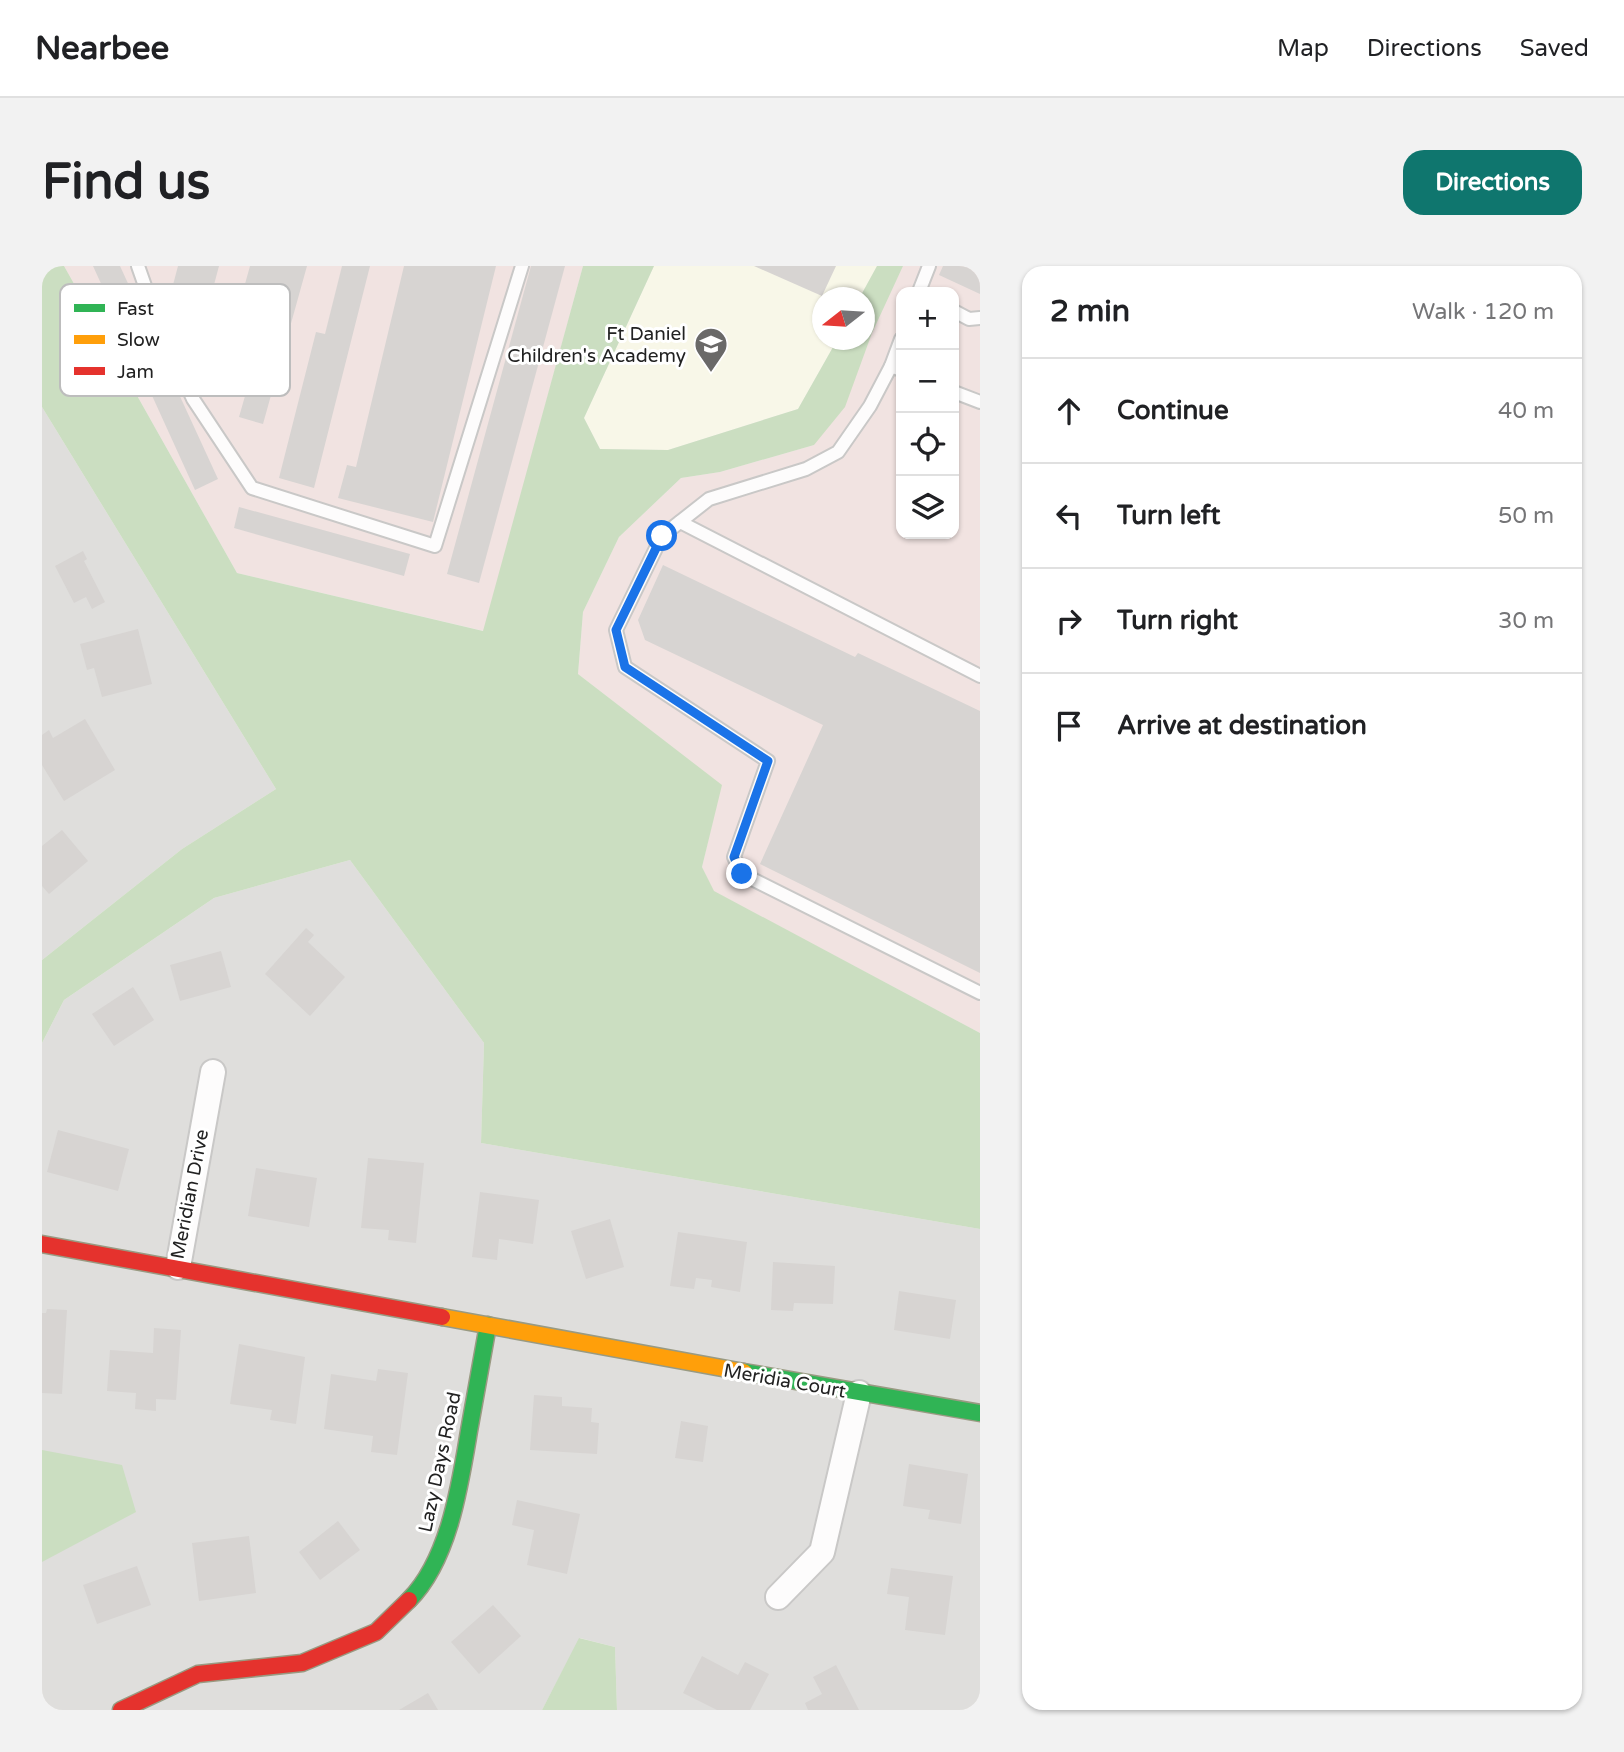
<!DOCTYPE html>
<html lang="en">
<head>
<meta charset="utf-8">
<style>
	:root { --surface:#fff; --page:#f2f2f2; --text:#202124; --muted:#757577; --line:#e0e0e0; --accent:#0f766e }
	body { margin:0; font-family:"Varela Round",sans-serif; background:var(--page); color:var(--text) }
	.controls { position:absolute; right:21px; top:21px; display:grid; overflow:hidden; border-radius:14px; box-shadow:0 2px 5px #0004 }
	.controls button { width:63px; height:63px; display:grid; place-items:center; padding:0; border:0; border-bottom:2px solid var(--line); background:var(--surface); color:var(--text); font:35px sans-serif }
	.compass { position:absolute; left:770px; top:21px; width:63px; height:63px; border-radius:50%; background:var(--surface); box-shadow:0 2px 5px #0004; rotate:253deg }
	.stop { position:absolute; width:21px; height:21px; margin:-16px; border:5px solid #1a73e8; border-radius:50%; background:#fff }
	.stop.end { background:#1a73e8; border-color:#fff; box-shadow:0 2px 7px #0008 }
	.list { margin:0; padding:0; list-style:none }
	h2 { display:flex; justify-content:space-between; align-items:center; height:91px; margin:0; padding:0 28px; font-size:30px }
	h2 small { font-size:23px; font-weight:400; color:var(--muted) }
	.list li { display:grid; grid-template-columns:46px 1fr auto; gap:21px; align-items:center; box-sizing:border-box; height:105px; padding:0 28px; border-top:2px solid var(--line) }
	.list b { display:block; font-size:26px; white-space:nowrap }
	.list em { font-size:23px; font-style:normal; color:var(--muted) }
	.icon { flex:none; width:38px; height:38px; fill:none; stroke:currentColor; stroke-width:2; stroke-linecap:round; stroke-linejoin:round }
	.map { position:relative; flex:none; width:938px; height:1444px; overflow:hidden; border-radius:21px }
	header { display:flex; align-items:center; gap:42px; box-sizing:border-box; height:98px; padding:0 35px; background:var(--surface); border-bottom:2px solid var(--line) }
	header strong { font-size:33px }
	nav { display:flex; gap:38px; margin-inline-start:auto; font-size:24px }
	.intro { display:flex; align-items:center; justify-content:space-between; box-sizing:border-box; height:168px; padding:0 42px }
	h1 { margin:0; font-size:49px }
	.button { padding:18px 32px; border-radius:21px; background:var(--accent); color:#fff; font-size:24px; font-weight:700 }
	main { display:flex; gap:42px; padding:0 42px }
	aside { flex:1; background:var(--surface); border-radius:21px; box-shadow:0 2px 5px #0004 }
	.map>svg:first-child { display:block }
	.residential { fill:#dfdedc }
	.commercial { fill:#f1e3e1; fill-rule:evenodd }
	.education { fill:#f8f7e8 }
	.forest { fill:#cbdec1 }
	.building { fill:#d7d4d2 }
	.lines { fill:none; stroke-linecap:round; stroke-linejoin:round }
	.lane-casing { stroke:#c9c8c7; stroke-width:16 }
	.street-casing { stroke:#c9c8c7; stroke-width:28 }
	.fast-casing { stroke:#999a82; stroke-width:19 }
	.slow-casing { stroke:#999a82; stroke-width:19 }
	.jam-casing { stroke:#999a82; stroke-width:19 }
	.lane { stroke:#fdfcfc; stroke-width:12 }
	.street { stroke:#fdfcfc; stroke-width:24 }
	.fast { stroke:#30b455; stroke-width:16 }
	.slow { stroke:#ff9f0a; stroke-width:16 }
	.jam { stroke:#e5322d; stroke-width:16 }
	.route { stroke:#1a73e8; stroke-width:9 }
	.labels { text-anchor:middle; stroke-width:6; stroke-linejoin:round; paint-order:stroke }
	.poi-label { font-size:19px; fill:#222; stroke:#fff; text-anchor:end }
	.street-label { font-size:19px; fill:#222; stroke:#fff }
	.key { fill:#fff; stroke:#bdbdbd; stroke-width:2 }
	.key-label { font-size:19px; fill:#222 }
</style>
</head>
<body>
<header>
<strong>Nearbee</strong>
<nav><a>Map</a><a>Directions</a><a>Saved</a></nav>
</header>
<div class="intro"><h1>Find us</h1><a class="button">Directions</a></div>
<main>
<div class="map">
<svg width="938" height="1444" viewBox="0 0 938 1444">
	<rect width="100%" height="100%" fill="#f0eeeb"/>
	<g class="residential">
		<polygon points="0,141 234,523 140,583 0,694"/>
		<polygon points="308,594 442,777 439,877 938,963 938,1444 575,1444 573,1381 538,1372 500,1444 0,1444 0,777 22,734 172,632"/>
	</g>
	<g class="commercial">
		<polygon points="22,0 541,0 442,365 195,307"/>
		<path d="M861,0H938V767L671,625L660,601L679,519L536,408L541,346L577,271L639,212L678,206L772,179ZM859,26H912V268H859Z"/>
	</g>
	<polygon class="education" points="612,0 835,0 818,31 780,32 780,74 795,74 756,143 626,184 558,183 542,152"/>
	<g class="forest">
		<polygon points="0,0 22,0 195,307 441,365 541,0 612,0 542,152 558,183 626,184 756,143 795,74 822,74 822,32 818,31 835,0 861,0 830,67 803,141 772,179 678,206 639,212 577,271 541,346 536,408 680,519 660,601 672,625 938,767 938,963 439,877 442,777 308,594 172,632 22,734 0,777 0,694 140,583 234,523 0,141"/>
		<polygon points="0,1184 80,1199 94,1246 0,1296"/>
		<polygon points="537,1372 573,1381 575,1444 500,1444"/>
	</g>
	<g class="building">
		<polygon points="51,0 78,0 176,213 153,224"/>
		<polygon points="136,0 177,0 165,45 127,34"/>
		<polygon points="208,0 265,0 221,158 197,151 203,130 174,122"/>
		<polygon points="300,0 328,0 272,222 237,212 274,66 283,68"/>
		<polygon points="362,0 454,0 391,256 296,232 305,199 314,201"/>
		<polygon points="489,0 523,0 437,317 405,308"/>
		<polygon points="712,0 794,0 780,30"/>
		<polygon points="901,0 938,0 938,28 897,9"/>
		<polygon points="197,241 368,288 362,310 192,262"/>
		<polygon points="41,285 45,293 42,295 63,336 50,343 44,331 32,337 13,300"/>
		<polygon points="621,299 813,391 816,387 938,445 938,707 718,598 781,459 603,374 596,354"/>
		<polygon points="96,363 110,418 60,431 52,402 45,404 38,378"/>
		<polygon points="43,453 73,504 22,535 0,499 0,469 7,464 11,472"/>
		<polygon points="20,564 46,595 7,628 0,620 0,580"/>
		<polygon points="264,662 272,669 266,676 303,711 268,750 223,708"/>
		<polygon points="179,685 189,721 138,735 128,699"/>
		<polygon points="91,721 112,754 72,780 50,748"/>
		<polygon points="16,864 87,883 76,925 5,906"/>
		<polygon points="326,892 382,897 374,977 346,974 347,964 319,962"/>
		<polygon points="214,902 275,912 267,961 206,950"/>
		<polygon points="438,926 497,934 491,978 457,973 455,994 430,991"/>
		<polygon points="568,953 582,1001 544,1013 529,965"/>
		<polygon points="636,966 705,976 698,1026 669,1021 670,1014 654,1012 652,1023 628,1020"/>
		<polygon points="731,996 793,1000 791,1038 752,1037 751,1045 729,1044"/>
		<polygon points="857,1025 914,1034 908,1073 852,1064"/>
		<polygon points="5,1043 25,1044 20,1128 0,1127 0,1047 4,1047"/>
		<polygon points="112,1062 139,1064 134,1134 114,1133 114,1145 93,1143 94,1127 65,1125 68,1084 111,1087"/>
		<polygon points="197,1078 263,1091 254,1158 228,1154 230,1144 188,1138"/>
		<polygon points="336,1103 366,1107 355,1189 329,1186 331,1170 282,1163 289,1108 334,1115"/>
		<polygon points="492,1129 520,1131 520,1140 550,1142 549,1156 557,1157 555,1188 488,1184"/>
		<polygon points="639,1155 666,1160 661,1196 633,1192"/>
		<polygon points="867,1198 926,1208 919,1258 886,1253 888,1244 861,1240"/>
		<polygon points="475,1234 538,1248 525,1308 485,1299 492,1264 470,1259"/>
		<polygon points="296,1255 318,1284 278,1314 257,1286"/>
		<polygon points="207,1270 214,1327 157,1335 150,1277"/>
		<polygon points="95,1300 109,1339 55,1358 41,1319"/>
		<polygon points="849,1302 911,1310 903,1369 863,1364 867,1331 845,1328"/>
		<polygon points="451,1339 479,1370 437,1408 409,1376"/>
		<polygon points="660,1390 696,1409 703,1396 727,1408 708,1444 675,1444 641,1427"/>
		<polygon points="794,1399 817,1444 766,1444 763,1437 780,1428 771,1411"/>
		<polygon points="386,1427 396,1444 357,1444"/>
	</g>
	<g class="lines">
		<defs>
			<g id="lane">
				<polyline points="96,0 116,57 151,133 210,222 393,280 480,0"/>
				<polyline points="880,26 878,23 887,0"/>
				<polyline points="912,45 927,53 938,52"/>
				<polyline points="849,100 859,73"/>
				<polyline points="859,104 849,100 828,140 796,186 764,203 667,233 620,270 574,364 583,401 726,495 692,591 700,608 938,727"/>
				<polyline points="912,126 938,136"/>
				<polyline points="638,256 938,410"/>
			</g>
			<g id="street">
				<polyline points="136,1001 171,806"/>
				<polyline points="736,1331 780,1286 817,1127"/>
			</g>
			<g id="fast">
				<polyline points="702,1106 938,1147"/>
				<path d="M367,1334C407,1294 418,1219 427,1165C433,1130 440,1094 446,1059"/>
			</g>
			<polyline id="slow" points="400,1051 702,1106"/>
			<g id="jam">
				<polyline points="0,978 400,1051"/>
				<polyline points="79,1444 156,1408 260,1397 334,1366 367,1334"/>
			</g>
		</defs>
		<use href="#lane" class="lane-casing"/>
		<use href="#street" class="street-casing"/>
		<use href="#fast" class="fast-casing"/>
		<use href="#slow" class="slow-casing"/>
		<use href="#jam" class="jam-casing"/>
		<use href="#lane" class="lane"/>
		<use href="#street" class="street"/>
		<use href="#fast" class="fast"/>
		<use href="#slow" class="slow"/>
		<use href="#jam" class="jam"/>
	</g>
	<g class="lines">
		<polyline class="route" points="620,270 574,364 583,401 726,495 692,591 700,608"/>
	</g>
	<defs>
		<symbol id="school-pin" viewBox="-11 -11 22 30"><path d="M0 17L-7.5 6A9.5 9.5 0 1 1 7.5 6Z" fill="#6a6968" stroke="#fff"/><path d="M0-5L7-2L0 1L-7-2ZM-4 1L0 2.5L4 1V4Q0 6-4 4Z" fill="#fff"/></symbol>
	</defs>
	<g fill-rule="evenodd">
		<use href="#school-pin" x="650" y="59" width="38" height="52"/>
	</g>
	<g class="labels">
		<g class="poi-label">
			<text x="644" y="74">Ft Daniel<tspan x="644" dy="22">Children's Academy</tspan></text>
		</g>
		<g class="street-label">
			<text transform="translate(147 928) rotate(-79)" y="7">Meridian Drive</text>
			<text transform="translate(743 1114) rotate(10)" y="7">Meridia Court</text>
			<text transform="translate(397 1196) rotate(-78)" y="7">Lazy Days Road</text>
		</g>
	</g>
	<rect x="18" y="18" width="230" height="112" rx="10" class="key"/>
	<rect x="32" y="38" width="31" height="8" fill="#30b455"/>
	<rect x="32" y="69" width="31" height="9" fill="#ff9f0a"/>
	<rect x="32" y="101" width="31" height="8" fill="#e5322d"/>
	<g class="key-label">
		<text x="75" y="49">Fast</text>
		<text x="75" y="80">Slow</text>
		<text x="75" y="112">Jam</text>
	</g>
</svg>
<div class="controls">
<button>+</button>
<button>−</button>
<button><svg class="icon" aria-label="locate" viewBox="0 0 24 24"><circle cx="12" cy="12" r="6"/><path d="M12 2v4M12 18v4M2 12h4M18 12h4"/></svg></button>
<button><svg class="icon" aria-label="layers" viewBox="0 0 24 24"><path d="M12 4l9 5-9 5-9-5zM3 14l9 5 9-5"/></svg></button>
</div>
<svg class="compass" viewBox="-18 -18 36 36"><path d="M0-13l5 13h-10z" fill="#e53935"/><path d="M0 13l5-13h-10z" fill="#757577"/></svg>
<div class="stop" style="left:620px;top:270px"></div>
<div class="stop end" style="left:700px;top:608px"></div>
</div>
<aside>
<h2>2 min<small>Walk · 120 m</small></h2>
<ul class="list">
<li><svg class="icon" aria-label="ahead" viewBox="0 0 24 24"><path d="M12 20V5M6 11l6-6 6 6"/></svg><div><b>Continue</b></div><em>40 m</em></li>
<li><svg class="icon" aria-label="left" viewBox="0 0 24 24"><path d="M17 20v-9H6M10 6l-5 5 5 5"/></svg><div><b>Turn left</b></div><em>50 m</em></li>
<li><svg class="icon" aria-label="right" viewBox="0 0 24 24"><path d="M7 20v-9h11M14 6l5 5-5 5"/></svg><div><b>Turn right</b></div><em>30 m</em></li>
<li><svg class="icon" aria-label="arrive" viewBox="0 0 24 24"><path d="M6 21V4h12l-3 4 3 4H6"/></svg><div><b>Arrive at destination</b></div></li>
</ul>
</aside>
</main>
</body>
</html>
